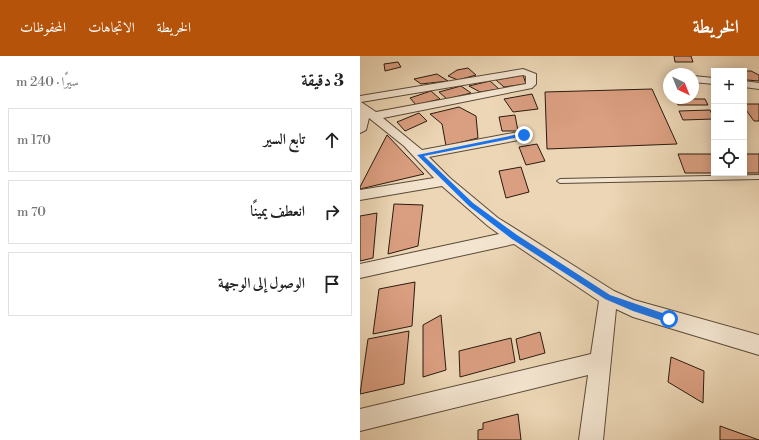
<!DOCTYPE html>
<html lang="ar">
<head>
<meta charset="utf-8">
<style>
	:root { --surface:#fff; --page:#f2f2f2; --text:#222; --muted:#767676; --line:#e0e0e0; --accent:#b45309 }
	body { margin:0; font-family:"Libre Bodoni",Amiri,serif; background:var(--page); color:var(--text); direction:rtl }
	.controls { position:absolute; right:12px; top:12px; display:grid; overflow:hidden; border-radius:0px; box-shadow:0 2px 10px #0003 }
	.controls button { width:36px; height:36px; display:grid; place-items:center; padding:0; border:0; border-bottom:1px solid var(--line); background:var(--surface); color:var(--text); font:20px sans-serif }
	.compass { position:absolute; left:303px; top:12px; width:36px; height:36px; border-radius:50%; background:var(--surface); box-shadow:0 2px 10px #0003; rotate:137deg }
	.stop { position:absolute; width:12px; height:12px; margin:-9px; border:3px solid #1a73e8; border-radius:50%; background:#fff }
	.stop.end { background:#1a73e8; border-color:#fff; box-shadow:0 1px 4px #0008 }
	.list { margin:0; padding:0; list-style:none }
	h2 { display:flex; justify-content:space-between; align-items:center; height:52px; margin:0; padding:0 16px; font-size:17px }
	h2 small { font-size:13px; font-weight:400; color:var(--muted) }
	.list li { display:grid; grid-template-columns:26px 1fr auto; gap:12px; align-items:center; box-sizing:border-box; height:64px; margin:0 8px 8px; padding:0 8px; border:1px solid var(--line); border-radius:0px }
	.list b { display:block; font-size:15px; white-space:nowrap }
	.list em { font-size:13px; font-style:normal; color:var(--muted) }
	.icon { flex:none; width:22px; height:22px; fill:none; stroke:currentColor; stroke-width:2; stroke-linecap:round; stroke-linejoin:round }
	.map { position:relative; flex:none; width:399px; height:384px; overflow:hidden; direction:ltr }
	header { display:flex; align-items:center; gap:24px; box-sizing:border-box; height:56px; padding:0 20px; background:var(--accent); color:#fff }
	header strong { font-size:19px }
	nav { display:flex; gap:22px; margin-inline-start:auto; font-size:14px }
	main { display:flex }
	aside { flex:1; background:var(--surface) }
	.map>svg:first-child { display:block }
	.building { fill:#da9e80; stroke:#2a1b0f }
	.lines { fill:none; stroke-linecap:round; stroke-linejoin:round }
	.service-casing { stroke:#5a4a38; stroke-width:2 }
	.minor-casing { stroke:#5a4a38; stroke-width:2 }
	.service { fill:#f3e4cf; fill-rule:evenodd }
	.minor { fill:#f3e4cf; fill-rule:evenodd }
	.route { fill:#1a73e8 }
</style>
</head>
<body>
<header>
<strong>الخريطة</strong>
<nav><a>الخريطة</a><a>الاتجاهات</a><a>المحفوظات</a></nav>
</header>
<main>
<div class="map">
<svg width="399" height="384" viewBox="0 0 399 384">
	<rect width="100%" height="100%" fill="#ecd6b5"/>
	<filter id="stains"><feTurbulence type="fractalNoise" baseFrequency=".005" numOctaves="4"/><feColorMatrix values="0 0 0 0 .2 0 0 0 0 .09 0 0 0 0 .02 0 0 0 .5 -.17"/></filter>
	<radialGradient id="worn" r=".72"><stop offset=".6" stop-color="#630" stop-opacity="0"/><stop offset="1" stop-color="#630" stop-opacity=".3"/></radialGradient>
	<g class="building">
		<polygon points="314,0 331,0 333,6 315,6"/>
		<polygon points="38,6 41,11 25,15 24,8"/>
		<polygon points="108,12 116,19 98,24 88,20 97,14"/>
		<polygon points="380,15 391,15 399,19 399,25 387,24 384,22 384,15"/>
		<polygon points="77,18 88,25 61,28 54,23"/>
		<polygon points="163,19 166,28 144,31 136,24"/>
		<polygon points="130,25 139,33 120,36 109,30"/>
		<polygon points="101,30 111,37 87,43 79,36"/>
		<polygon points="292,33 317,88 187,93 185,36"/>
		<polygon points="71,35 80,43 56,49 50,42"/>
		<polygon points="172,38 178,53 153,56 144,43"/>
		<polygon points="315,43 345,43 348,49 318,49"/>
		<polygon points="384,48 399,48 399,65 394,65 384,51"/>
		<polygon points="99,51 116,60 118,82 86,90 82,68 70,58"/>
		<polygon points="350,54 354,63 323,64 319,55"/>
		<polygon points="59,57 67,65 45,75 37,66"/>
		<polygon points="155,59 158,75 142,75 139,61"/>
		<polygon points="27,79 64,118 0,133 0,131"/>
		<polygon points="177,88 185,105 166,109 159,91"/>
		<polygon points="318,98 354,98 354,117 325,117"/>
		<rect x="384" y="98" width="15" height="19"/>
		<polygon points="161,111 169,136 146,142 139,115"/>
		<polygon points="34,148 63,149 58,190 28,198"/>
		<polygon points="17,157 13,202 0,205 0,160"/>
		<polygon points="55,226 52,270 13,278 19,233"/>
		<polygon points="81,259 86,314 63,321 63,269"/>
		<polygon points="49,275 44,328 0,338 8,283"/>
		<polygon points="180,276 185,297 160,304 156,283"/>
		<polygon points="151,282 155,306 100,321 99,295"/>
		<polygon points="311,301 344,315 343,347 308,326"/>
		<polygon points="158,358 161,384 118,384 118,374 123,373 123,367"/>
		<polygon points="360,370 399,384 360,384"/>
	</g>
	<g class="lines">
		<defs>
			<polygon id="service" points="399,119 399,123 200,127 197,125 200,123"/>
			<g id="minor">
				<path d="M163,13L176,18V28L172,32L23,62L62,94L164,75L168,76L170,79L168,82L164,83L69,101L90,122L138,162L254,235L274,244L399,279V299L273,261L256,253L243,384H219L228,319L0,375V353L231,298L239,245L154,188L0,222V208L139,178L128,170L82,130L0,144V134L74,122L44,90L9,62L6,74L0,77V40ZM163,19L166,20V28L16,56L1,46Z"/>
				<polygon points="333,20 354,22 354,28 333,26"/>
				<polygon points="384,25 399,27 399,33 384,31"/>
			</g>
		</defs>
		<use href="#service" class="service-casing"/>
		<use href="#minor" class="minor-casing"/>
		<use href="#service" class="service"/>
		<use href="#minor" class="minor"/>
	</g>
	<polygon class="route" points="164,77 165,80 64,100 113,147 157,179 250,239 311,260 311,266 309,267 273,255 245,243 152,183 109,150 57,99"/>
	<rect width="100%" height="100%" filter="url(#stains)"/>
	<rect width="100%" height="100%" fill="url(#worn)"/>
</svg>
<div class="controls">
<button>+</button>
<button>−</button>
<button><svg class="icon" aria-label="locate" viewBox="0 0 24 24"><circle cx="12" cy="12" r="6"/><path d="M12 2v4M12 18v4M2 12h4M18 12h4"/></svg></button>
</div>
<svg class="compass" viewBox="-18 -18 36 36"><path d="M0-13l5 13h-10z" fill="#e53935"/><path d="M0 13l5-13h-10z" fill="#767676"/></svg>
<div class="stop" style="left:309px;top:263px"></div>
<div class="stop end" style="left:164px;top:79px"></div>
</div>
<aside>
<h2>3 دقيقة<small>سيرًا · 240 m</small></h2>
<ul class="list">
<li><svg class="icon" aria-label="ahead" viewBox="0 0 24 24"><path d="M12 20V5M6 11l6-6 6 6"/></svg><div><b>تابع السير</b></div><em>170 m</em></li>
<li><svg class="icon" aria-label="right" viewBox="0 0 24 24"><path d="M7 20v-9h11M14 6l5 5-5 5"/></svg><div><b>انعطف يمينًا</b></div><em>70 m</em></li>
<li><svg class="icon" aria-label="arrive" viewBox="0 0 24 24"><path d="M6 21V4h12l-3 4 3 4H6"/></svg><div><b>الوصول إلى الوجهة</b></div></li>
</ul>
</aside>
</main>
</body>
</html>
